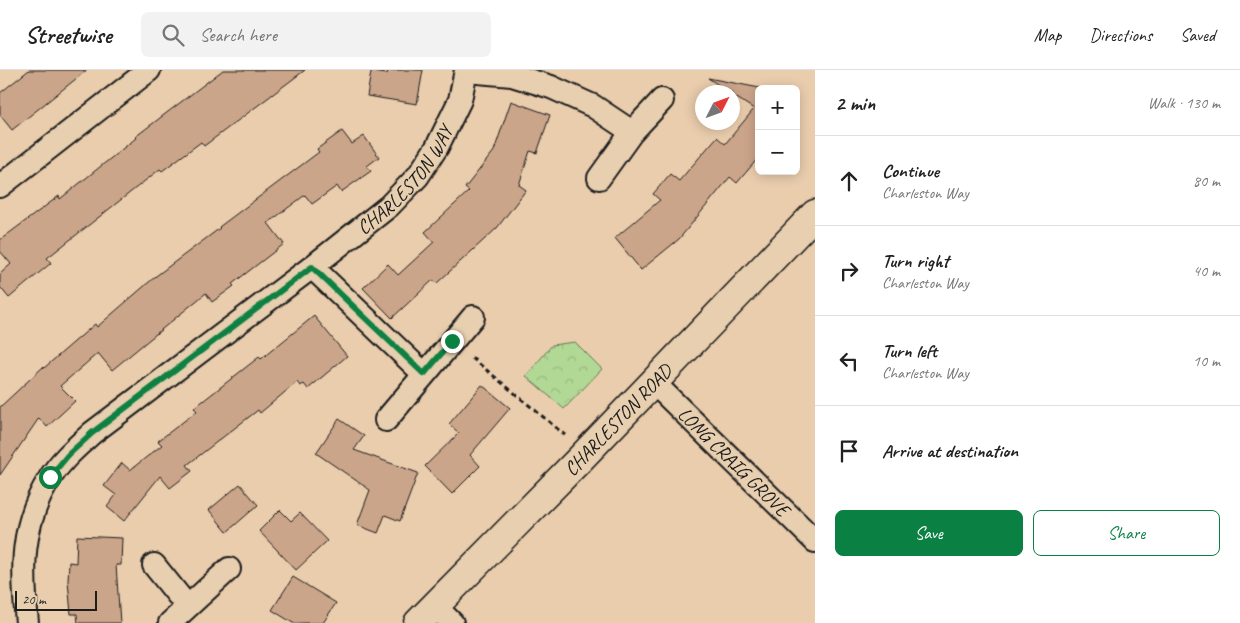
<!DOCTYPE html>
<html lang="en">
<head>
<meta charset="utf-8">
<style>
	:root { --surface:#fff; --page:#f2f2f2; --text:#222; --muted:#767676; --line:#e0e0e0; --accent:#0b8043 }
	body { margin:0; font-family:Caveat,sans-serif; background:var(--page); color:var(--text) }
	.controls { position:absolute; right:15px; top:15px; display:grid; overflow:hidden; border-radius:8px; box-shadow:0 2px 12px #0003 }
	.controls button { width:45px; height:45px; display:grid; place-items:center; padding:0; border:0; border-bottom:1px solid var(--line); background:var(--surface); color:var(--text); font:25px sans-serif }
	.compass { position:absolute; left:695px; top:15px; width:45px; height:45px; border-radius:50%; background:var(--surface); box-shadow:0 2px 12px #0003; rotate:48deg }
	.scale { position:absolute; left:15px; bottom:12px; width:82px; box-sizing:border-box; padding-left:5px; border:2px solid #1c1c1c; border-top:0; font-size:14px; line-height:18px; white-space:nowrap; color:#1c1c1c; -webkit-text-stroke:4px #e7cfaf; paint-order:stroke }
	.stop { position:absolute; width:15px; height:15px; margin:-11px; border:4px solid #0b8043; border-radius:50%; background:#fff }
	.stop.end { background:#0b8043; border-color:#fff; box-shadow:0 1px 5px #0008 }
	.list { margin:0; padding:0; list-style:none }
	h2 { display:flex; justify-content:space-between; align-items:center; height:65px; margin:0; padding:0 20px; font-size:21px }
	h2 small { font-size:16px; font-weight:400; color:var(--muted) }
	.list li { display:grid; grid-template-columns:32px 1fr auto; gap:15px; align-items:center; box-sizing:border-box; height:90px; padding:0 20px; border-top:1px solid var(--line) }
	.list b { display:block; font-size:19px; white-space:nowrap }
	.list p { margin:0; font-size:16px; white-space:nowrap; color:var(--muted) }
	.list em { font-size:16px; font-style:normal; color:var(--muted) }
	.actions { display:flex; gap:10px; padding:15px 20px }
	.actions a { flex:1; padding:11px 0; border:1px solid var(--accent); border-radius:8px; text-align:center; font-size:18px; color:var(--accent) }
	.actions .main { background:var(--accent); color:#fff }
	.icon { flex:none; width:28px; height:28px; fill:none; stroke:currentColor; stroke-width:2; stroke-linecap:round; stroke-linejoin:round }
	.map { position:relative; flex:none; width:815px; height:553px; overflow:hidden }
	header { display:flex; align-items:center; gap:30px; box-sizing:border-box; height:70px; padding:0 25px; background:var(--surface); border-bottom:1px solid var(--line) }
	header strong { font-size:24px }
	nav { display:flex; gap:28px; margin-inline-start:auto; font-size:18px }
	.search { width:350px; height:45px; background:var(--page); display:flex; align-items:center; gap:12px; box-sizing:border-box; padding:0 18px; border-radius:8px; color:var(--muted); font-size:19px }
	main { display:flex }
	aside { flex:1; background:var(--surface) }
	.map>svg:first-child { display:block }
	.park { fill:url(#park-crowns); stroke:#667a58 }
	.building { fill:#cba58a; stroke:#1c1c1c }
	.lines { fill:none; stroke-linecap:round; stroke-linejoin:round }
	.street-casing { stroke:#1c1c1c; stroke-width:26 }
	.secondary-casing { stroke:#1c1c1c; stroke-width:31 }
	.path { stroke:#1c1c1c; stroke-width:3; stroke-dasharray:5 4; stroke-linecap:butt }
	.street { stroke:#e7cfaf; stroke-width:22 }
	.secondary { stroke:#e7cfaf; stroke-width:28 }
	.route { stroke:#0b8043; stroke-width:6 }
	.labels { text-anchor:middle; stroke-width:4.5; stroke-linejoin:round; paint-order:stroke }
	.street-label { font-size:20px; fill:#1c1c1c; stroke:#e7cfaf }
</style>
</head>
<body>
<header>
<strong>Streetwise</strong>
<div class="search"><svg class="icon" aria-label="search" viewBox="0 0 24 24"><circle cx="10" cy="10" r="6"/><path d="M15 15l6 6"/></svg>Search here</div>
<nav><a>Map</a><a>Directions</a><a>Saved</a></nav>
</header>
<main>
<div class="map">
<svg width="815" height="553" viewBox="0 0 815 553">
	<defs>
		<pattern id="park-crowns" width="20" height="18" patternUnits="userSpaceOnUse" patternTransform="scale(1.25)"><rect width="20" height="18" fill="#b1d894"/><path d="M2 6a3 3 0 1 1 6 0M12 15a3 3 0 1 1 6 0" fill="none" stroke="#98b97f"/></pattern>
	</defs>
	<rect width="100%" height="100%" fill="#eacdad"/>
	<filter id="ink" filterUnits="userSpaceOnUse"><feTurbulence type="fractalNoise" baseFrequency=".02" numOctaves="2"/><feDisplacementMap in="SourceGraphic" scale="10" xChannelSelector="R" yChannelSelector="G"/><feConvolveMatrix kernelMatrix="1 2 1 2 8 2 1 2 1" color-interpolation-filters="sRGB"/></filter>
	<g filter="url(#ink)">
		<polygon class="park" points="575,272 602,299 564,339 526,306 552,275"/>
		<g class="building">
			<polygon points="29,0 87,0 12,60 0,45 0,23"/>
			<polygon points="223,0 305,0 204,76 201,72 162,101 160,99 47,188 51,193 9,228 0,217 0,204 11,194 0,181 0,170 59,126 60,129 136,68 135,67"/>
			<polygon points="388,0 423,0 417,34 367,26 371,2 387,4"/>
			<polygon points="708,8 765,19 759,19 759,87 737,113 730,107 679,169 641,200 615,168 660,130 653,124 670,104 679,111 717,67 725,74 754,39 732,25 732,22 729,22"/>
			<polygon points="511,31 550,45 537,83 530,81 519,115 526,120 497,158 437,213 433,210 392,248 363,218 388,194 398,205 434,172 425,162 469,121 465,118 494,81"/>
			<polygon points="342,61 352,74 364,66 379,87 367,96 371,101 341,122 337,116 312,134 305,125 268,153 284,174 232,214 234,216 212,232 206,223 112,300 98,283 60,316 75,331 47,357 39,348 0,405 0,337 43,297 44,298 95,254 97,257 156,206 220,158 219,157 319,82 317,79"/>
			<polygon points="314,246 347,286 308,319 304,314 300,316 297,312 260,343 258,340 187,395 192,401 170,418 160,406 124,451 107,437 116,425 104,416 122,393 130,400 162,375 158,371 197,341 194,338 259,287 261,289"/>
			<polygon points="482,315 510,338 470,385 480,396 452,424 425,396 459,363 449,354"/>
			<polygon points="339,349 364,366 354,380 418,403 400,451 385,445 378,463 357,455 370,420 316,383"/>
			<polygon points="240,414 258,435 227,462 209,440"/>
			<polygon points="280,440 291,451 300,443 327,471 296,500 259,461"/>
			<polygon points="77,466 122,468 121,495 116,495 120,553 78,553 77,544 71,544 68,511 69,492 76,493"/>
			<polygon points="293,507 336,533 323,553 293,553 272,540"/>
		</g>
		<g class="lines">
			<defs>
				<g id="street">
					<polyline points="466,1 512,5 551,17 593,36 632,62"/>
					<polyline points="599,108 632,62 662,30"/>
					<polyline points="0,116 149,0"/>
					<polyline points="312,197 424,304"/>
					<path id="s1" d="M654,313L815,471"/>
					<polyline points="386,350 473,247"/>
					<polyline points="154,495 187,536"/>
					<polyline points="435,536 452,553"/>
					<path id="s2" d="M27,553C22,500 20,455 50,408C61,390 77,377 92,363L312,197L389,136L418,106L437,77L460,30L466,0"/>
					<polyline points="170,553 229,499"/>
				</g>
				<g id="secondary">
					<path id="s3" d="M418,553L579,390L815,144"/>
				</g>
			</defs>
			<use href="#street" class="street-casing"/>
			<use href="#secondary" class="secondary-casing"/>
			<polyline class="path" points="472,288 565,365"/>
			<use href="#street" class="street"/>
			<use href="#secondary" class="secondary"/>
		</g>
	</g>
	<g class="lines" filter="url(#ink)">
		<polyline class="route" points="50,407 68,385 92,363 312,197 424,304 452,271"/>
	</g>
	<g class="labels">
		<g class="street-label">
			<text dy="7" stroke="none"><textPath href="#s2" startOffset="616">CHARLESTON WAY</textPath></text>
			<text dy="7" stroke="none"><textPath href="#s3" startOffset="285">CHARLESTON ROAD</textPath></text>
			<text dy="7" stroke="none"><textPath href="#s1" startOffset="112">LONG CRAIG GROVE</textPath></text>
		</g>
	</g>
</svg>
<div class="controls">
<button>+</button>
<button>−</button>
</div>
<svg class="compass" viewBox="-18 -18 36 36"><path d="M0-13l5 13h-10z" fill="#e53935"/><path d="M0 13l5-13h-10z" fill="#767676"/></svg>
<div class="scale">20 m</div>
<div class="stop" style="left:50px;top:407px"></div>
<div class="stop end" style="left:452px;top:271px"></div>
</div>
<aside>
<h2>2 min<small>Walk · 130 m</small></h2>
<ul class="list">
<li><svg class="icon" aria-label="ahead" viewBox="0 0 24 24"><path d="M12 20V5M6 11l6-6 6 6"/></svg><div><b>Continue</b><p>Charleston Way</p></div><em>80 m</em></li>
<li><svg class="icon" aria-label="right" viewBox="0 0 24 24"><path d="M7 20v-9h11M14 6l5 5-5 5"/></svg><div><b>Turn right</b><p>Charleston Way</p></div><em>40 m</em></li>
<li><svg class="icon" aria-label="left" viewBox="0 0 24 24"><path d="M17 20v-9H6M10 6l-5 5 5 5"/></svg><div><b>Turn left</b><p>Charleston Way</p></div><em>10 m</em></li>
<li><svg class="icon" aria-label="arrive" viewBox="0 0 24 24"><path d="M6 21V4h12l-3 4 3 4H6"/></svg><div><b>Arrive at destination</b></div></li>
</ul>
<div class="actions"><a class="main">Save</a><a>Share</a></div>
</aside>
</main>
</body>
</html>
